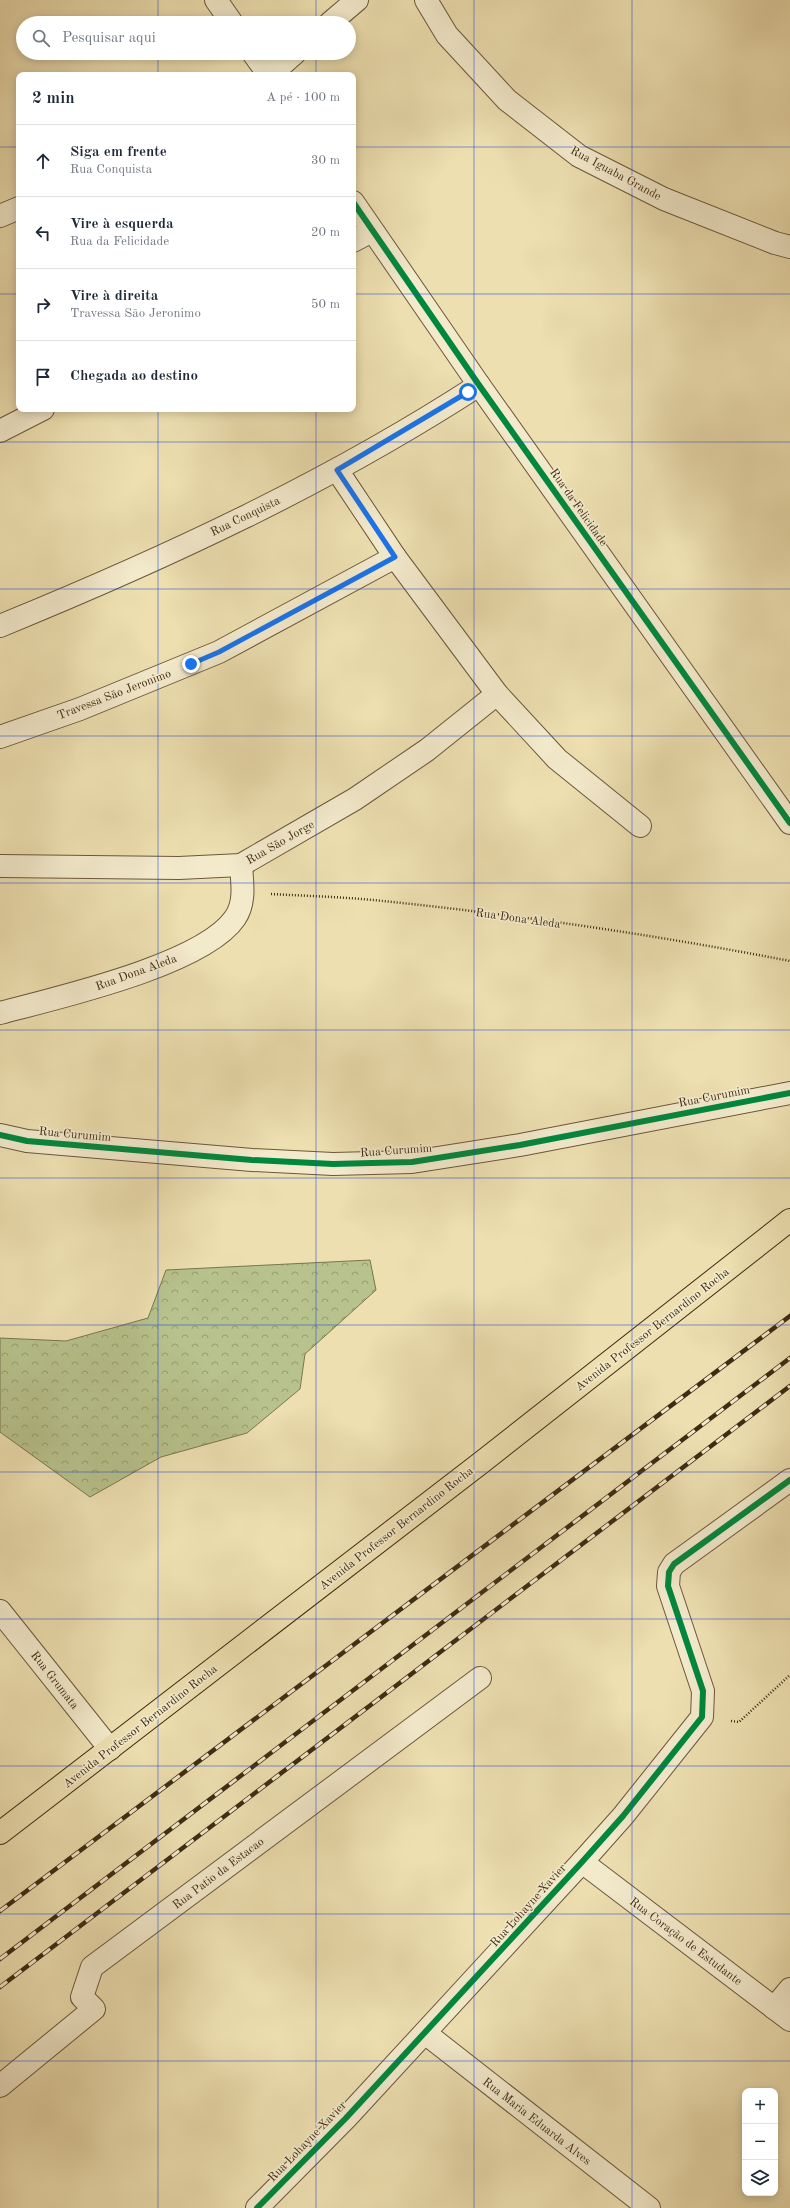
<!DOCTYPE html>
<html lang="pt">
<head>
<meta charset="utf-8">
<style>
	:root { --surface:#fff; --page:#f2f2f3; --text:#1f2937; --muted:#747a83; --line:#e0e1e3 }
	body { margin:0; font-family:"Old Standard TT",serif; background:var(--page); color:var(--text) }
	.controls { position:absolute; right:12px; bottom:12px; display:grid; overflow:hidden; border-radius:8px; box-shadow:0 2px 10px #0003 }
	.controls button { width:36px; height:36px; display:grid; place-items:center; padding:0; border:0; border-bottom:1px solid var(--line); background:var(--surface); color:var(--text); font:20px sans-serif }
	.stop { position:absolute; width:12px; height:12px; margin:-9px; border:3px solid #1a73e8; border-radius:50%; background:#fff }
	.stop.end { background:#1a73e8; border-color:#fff; box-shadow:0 1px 4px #0008 }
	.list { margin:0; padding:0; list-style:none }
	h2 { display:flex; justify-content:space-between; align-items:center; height:52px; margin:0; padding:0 16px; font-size:17px }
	h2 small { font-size:13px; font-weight:400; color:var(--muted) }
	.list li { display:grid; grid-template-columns:26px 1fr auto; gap:12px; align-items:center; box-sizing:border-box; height:72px; padding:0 16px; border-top:1px solid var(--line) }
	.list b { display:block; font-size:15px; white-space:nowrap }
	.list p { margin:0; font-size:13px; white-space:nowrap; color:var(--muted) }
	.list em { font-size:13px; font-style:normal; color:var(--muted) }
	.icon { flex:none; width:22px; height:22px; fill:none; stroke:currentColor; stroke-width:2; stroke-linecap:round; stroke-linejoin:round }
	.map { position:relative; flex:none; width:790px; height:2208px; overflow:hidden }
	.search { position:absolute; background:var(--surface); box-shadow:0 2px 10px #0003; left:16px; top:16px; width:340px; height:44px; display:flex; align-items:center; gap:10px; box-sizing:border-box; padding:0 14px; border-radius:22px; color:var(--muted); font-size:15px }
	.panel { position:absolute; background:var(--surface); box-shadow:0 2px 10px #0003; left:16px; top:72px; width:340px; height:340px; border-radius:8px }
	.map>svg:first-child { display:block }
	.forest { fill:url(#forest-crowns); stroke:#7a7650 }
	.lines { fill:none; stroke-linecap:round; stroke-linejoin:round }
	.minor-casing { stroke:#6a583a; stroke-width:24 }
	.major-casing { stroke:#3e2b13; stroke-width:24 }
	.path { stroke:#3e2b13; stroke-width:2.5; stroke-dasharray:1 2; stroke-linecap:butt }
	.minor { stroke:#f3eacc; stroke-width:22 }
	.major { stroke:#eddfb0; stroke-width:22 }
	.rail-casing { stroke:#3e2b13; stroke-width:4.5 }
	.rail { stroke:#f3eacc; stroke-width:3; stroke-dasharray:9; stroke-linecap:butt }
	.cycleway-casing { stroke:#f3eacc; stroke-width:8 }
	.cycleway { stroke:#00873e; stroke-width:6 }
	.route { stroke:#1a73e8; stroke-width:5 }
	.grid { fill:none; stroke:#1d4ed8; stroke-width:1; stroke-opacity:0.55 }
	.labels { text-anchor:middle; stroke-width:3; stroke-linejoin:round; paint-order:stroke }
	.street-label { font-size:12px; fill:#3e2b13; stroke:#f3eacc }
</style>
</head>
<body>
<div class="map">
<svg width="790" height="2208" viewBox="0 0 790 2208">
	<defs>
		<pattern id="forest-crowns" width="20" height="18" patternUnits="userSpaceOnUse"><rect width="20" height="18" fill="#b7c28c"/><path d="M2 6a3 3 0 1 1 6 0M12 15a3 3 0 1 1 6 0" fill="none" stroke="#969e71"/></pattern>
	</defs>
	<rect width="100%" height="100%" fill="#eddfb0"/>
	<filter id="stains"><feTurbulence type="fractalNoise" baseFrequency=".005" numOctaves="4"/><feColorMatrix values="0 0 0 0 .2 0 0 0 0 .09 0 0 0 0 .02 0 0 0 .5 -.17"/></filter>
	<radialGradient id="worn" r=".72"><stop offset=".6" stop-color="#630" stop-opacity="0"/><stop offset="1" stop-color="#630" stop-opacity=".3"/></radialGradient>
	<polygon class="forest" points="370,1260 376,1290 305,1354 300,1389 247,1433 161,1457 90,1497 0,1432 0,1338 66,1341 148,1318 166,1270"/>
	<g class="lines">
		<defs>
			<g id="minor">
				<polyline points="216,0 232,23"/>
				<polyline points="426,0 447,35 507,100 579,156 664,199 775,243 790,247"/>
				<polyline points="330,23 357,0"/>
				<polyline points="253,53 269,75"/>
				<polyline points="270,75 295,53"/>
				<polyline points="353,202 479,385 790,823"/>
				<polyline points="0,216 19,208"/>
				<polyline points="353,241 372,231"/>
				<polyline points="0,431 43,409"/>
				<polyline points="337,470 395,557 497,694 557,759 640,826"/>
				<path d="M0,626C166,558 328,483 479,385"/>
				<polyline points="0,737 80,709 219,652 395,557"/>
				<polyline points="0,866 179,868 241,865 355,799 427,750 497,694"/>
				<path d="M0,1013C56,998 203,965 235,918C246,902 242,882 241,865"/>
				<polyline points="0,1135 27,1141 252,1160 333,1164 412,1162 520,1145 790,1093"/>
				<polyline points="0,1611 110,1749"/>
				<polyline points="582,1862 790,2020"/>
				<polyline points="774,2008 790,1989"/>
				<polyline points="425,2033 649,2208"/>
				<polyline points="0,2086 94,2009 82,1997 92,1967 480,1678"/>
				<polyline points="257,2208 346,2118 582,1862 623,1816 702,1717 703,1691 668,1586 669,1572 674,1564 790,1480"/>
			</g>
			<polyline id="major" points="0,1833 482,1462 790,1220"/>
		</defs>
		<use href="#minor" class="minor-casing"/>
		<use href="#major" class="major-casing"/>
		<g class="path">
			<path d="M271,894C308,896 346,897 383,901C519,915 656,935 790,961"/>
			<polyline points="731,1721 739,1722 790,1675"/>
		</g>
		<use href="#minor" class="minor"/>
		<use href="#major" class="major"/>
		<defs>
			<g id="rail">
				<polyline points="0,1911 790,1316"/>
				<polyline points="0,1959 790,1358"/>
				<polyline points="0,1987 790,1386"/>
			</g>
		</defs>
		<use href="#rail" class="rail-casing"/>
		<use href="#rail" class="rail"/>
		<defs>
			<g id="cycleway">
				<polyline points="353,202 479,385 790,823"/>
				<polyline points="0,1135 27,1141 252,1160 333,1164 412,1162 520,1145 790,1093"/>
				<polyline points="257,2208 346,2118 582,1862 623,1816 702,1717 703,1691 668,1586 669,1572 674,1564 790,1480"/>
			</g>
		</defs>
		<use href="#cycleway" class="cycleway-casing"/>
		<use href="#cycleway" class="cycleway"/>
	</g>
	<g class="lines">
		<polyline class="route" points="191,664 219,652 395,557 337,470 468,392"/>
	</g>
	<path class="grid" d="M158,0V23M316,0V23M474,0V2208M632,0V2208M158,53V75M316,53V75M0,147H19M353,147H790M0,294H19M353,294H790M158,409V2208M316,409V2208M0,442H790M0,589H790M0,736H790M0,883H790M0,1030H790M0,1178H790M0,1325H790M0,1472H790M0,1619H790M0,1766H790M0,1914H790M0,2061H790"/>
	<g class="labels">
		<g class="street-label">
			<text transform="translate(616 173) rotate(28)" y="4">Rua Iguaba Grande</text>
			<text transform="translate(579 507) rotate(55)" y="4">Rua da Felicidade</text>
			<text transform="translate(245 516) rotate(-26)" y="4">Rua Conquista</text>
			<text transform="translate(114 694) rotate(-21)" y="4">Travessa Sāo Jeronimo</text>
			<text transform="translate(280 842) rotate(-30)" y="4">Rua São Jorge</text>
			<text transform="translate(518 918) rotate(8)" y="4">Rua Dona Aleda</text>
			<text transform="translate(136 972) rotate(-20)" y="4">Rua Dona Aleda</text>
			<text transform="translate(714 1096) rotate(-11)" y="4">Rua Curumim</text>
			<text transform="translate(75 1134) rotate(5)" y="4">Rua Curumim</text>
			<text transform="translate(396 1150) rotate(-4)" y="4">Rua Curumim</text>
			<text transform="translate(652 1329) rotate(-38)" y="4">Avenida Professor Bernardino Rocha</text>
			<text transform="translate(396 1528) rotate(-38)" y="4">Avenida Professor Bernardino Rocha</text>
			<text transform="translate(55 1680) rotate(52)" y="4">Rua Grumata</text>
			<text transform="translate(140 1726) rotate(-38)" y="4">Avenida Professor Bernardino Rocha</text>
			<text transform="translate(218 1873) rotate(-37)" y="4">Rua Patio da Estacao</text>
			<text transform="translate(528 1905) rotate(-48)" y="4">Rua Lohayne Xavier</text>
			<text transform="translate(686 1941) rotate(37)" y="4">Rua Coração de Estudante</text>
			<text transform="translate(537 2121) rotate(38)" y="4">Rua Maria Eduarda Alves</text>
			<text transform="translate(307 2141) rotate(-46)" y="4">Rua Lohayne Xavier</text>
		</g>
	</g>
	<rect width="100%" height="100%" filter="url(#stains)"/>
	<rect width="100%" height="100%" fill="url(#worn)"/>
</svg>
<div class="controls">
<button>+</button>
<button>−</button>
<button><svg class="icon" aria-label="layers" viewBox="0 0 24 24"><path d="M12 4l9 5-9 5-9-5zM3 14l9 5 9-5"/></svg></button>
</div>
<div class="stop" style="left:468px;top:392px"></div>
<div class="stop end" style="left:191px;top:664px"></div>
<div class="search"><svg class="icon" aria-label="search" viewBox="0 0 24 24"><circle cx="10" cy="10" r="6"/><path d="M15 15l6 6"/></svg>Pesquisar aqui</div>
<section class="panel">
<h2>2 min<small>A pé · 100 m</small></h2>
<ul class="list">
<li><svg class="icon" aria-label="ahead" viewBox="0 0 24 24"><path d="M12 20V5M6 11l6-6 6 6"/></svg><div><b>Siga em frente</b><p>Rua Conquista</p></div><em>30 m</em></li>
<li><svg class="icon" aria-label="left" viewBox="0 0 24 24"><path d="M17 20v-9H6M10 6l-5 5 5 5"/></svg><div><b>Vire à esquerda</b><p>Rua da Felicidade</p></div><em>20 m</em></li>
<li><svg class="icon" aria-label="right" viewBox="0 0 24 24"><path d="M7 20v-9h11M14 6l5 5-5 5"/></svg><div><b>Vire à direita</b><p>Travessa Sāo Jeronimo</p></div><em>50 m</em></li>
<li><svg class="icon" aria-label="arrive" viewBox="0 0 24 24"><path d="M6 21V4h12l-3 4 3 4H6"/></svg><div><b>Chegada ao destino</b></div></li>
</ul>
</section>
</div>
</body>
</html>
